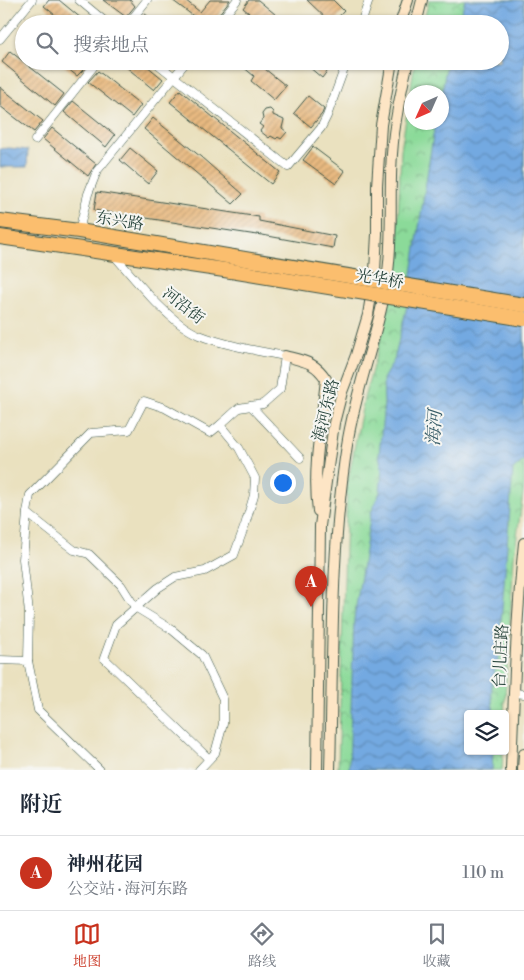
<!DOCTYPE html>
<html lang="zh">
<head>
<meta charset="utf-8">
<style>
	:root { --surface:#fff; --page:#f2f2f3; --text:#1f2937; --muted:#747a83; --line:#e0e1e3; --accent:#c8321e }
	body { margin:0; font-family:"Libre Bodoni","Noto Serif SC",serif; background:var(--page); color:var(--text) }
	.controls { position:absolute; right:15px; bottom:15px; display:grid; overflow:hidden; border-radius:5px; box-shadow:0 1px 4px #0004 }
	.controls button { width:45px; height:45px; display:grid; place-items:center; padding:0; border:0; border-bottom:1px solid var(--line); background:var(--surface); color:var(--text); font:25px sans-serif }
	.compass { position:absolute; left:404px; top:85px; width:45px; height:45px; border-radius:50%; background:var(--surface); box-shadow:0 1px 4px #0004; rotate:225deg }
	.you { position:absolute; left:282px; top:482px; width:18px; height:18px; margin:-12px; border:4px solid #fff; border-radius:50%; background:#1a73e8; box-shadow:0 0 0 8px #1a73e833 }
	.badge { display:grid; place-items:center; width:32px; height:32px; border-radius:50%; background:var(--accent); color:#fff; font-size:16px; font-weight:700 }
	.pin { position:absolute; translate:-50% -41px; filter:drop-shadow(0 1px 2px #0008) }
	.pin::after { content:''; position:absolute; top:26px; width:18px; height:15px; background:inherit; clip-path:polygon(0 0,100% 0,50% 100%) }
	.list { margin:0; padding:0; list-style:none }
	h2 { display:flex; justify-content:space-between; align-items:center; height:65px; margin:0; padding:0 20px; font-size:21px }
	h2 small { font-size:16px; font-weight:400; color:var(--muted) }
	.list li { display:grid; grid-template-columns:32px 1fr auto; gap:15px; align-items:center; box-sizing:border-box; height:75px; padding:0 20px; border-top:1px solid var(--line) }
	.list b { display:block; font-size:19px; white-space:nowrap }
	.list p { margin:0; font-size:16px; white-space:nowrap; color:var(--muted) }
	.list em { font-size:16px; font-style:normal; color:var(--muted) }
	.icon { flex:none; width:28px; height:28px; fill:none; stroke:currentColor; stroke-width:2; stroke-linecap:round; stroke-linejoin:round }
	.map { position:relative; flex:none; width:524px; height:770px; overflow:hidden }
	.search { position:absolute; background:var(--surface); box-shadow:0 1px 4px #0004; left:15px; right:15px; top:15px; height:55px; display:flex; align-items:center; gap:12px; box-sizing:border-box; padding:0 18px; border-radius:28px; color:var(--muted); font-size:19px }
	.sheet { height:140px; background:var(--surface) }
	nav { display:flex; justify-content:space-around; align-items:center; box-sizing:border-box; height:70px; border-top:1px solid var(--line); background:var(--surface); font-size:14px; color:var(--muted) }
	nav a { display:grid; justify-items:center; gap:2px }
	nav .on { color:var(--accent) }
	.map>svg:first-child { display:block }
	.park { fill:url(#park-crowns); stroke:#558c66; fill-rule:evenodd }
	.water { fill:url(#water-waves); stroke:#49738a }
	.building { fill:url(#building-hatch) }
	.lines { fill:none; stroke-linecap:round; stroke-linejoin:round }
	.street-casing { stroke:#3d5649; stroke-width:9 }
	.secondary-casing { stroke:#3d5649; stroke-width:12 }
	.highway-casing { stroke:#3d5649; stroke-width:16 }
	.street { stroke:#fff; stroke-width:8 }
	.secondary { stroke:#fde5c5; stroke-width:10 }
	.highway { stroke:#fbbe6e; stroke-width:14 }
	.highway-bridge-casing { stroke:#3d5649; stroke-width:16; stroke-linecap:butt }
	.highway-bridge { stroke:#fbbe6e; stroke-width:14 }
	.labels { text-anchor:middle; stroke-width:4; stroke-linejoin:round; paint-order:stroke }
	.street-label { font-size:16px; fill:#1f3d34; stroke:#f6f6f2 }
	.water-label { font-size:18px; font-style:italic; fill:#385d68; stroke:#f6f6f2 }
</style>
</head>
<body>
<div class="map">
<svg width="524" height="770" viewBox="0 0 524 770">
	<defs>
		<pattern id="park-crowns" width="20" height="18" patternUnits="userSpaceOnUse" patternTransform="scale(1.25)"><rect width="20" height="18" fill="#8bda99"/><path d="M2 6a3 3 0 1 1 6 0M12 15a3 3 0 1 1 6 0" fill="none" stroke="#71b27e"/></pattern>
		<pattern id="water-waves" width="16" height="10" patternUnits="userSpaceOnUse" patternTransform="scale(1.25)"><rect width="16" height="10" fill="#73a9e1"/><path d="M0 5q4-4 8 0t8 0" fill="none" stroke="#5e8bb7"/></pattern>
		<pattern id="building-hatch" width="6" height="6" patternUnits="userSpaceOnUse" patternTransform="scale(1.25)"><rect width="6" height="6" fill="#e9ba81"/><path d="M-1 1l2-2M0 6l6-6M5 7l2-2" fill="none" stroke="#bc986a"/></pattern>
	</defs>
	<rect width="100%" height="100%" fill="#f6f6f2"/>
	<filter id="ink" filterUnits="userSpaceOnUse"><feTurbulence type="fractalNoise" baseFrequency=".02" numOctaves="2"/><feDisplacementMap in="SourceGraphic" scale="10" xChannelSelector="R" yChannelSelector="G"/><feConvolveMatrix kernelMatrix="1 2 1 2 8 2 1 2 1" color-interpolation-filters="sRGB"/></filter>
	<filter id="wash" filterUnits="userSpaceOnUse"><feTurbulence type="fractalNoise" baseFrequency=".0096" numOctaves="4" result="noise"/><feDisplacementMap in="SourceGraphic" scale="20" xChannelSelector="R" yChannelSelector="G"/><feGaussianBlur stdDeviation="1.12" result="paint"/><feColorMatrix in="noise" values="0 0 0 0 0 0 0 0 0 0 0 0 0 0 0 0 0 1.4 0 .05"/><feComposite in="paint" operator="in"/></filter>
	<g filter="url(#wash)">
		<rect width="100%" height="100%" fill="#eae1bf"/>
		<path class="park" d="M429,0H524V487L514,557L504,714H468V751H503L502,770H338L347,486L364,398L383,331L396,268L401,150L415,61H500V24H423ZM412,92H442V122H412Z"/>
		<g class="water">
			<path d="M465,0H524V460L513,470L498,660C491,683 490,690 494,714H468V751H493L492,770H349L354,619L371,513L380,492L382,470L379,455L384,404L383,379L394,360L407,306L435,123L442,122C442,101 442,82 448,61H500V24H458Z"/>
			<polygon points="9,148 28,150 27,167 0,167 0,149"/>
		</g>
		<g id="blocks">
			<g class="building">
				<polygon points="49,0 59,0 88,24 66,24 44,6"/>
				<polygon points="103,0 130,0 135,6 126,17"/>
				<polygon points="172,0 185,0 200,12 210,0 230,0 211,24 204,24"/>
				<polygon points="249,0 258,0 287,24 262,24 243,8"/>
				<polygon points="307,0 333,0 344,11 332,24"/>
				<polygon points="144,13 157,24 135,24"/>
				<polygon points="10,51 64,94 55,106 2,62"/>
				<polygon points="58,61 81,61 87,66 77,76"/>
				<polygon points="119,61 141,61 163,79 154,90"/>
				<polygon points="236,61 261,61 267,66 265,69 286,86 274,100 251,81 254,76"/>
				<polygon points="302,61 335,61 322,78"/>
				<polygon points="98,71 141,105 132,117 88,82"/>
				<polygon points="0,87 43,121 34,132 0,106"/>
				<polygon points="180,90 280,172 271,184 170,102"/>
				<polygon points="308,96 324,109 322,114 311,127 294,113"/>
				<polygon points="73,101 115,135 106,147 64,112"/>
				<polygon points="270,109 273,112 273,115 284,120 282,128 287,132 281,139 278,137 276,139 271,136 269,138 260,131 263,127 259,124 263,119 262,114 265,110"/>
				<polygon points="153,118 201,157 243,194 233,204 144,129"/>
				<polygon points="52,128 96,164 88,176 43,139"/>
				<polygon points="313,147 345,171 336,184 303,160"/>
				<polygon points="130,148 158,171 148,184 120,160"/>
				<polygon points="97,192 259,217 259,221 335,236 333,248 257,234 257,235 94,210"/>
			</g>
		</g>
	</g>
	<g filter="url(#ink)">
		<use href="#blocks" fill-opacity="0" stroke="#3d5649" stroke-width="1"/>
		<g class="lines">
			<defs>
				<g id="street">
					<polyline points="79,0 108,24"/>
					<polyline points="128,24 147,0"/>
					<polyline points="218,24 237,0"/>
					<polyline points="361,24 369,0"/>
					<polyline points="0,39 32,0"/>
					<polyline points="154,61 288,167 321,128 327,116 347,61"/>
					<polyline points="35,140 98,61"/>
					<polyline points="79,231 88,194 97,171 187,61"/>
					<path d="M113,254C135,279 168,322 199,335C224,345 258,351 285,356L280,389L263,404L239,408L220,425L239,448L255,478L254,495L245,525L234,555L205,571L175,577L158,588L116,625L104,658L209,759"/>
					<polyline points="251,406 300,458"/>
					<polyline points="27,513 74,550 89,554 121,585 135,607 171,629 202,655 223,699 223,724 215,753 199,770"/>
					<polyline points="0,660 28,661 38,710 100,770"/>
					<polyline points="28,661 29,613 23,559 27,513 30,495 91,433 129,430 144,401 165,408 210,433 220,425"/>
					<polyline points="514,693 524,694"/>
				</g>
				<g id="secondary">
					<polyline points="400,24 408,0"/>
					<polyline points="416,24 422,0"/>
					<path d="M285,356C304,361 315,362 326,379C322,423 312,467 318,511"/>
					<polyline points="317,770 320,526 334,423 342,392 356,355 368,315 375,271 377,234 377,186 381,125 392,61"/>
					<path d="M330,770C333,662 330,552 347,445C356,386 380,331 388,272C393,233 389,194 392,154C394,123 401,92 408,61"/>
					<path d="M511,770C514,694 516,619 524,543"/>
					<polyline points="523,770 524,754"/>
				</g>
				<g id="highway">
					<polyline points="0,221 79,231 233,257"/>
					<polyline points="0,237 231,271"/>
				</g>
			</defs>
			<use href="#street" class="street-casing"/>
			<use href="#secondary" class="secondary-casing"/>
			<use href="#highway" class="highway-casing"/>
			<use href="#street" class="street"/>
			<use href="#secondary" class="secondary"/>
			<use href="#highway" class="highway"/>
			<defs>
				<g id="highway-bridge">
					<polyline points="233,257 524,305"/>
					<polyline points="231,271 524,319"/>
				</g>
			</defs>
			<use href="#highway-bridge" class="highway-bridge-casing"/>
			<use href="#highway-bridge" class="highway-bridge"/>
		</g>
	</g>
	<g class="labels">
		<g class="street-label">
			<text transform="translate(120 220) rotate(9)" y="6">东兴路</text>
			<text transform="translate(380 278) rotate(9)" y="6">光华桥</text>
			<text transform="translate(184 305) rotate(38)" y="6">河沿街</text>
			<text transform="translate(325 410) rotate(-76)" y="6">海河东路</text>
			<text transform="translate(500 656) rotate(-87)" y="6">台儿庄路</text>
		</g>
		<g class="water-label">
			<text transform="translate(434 428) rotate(-86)" y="6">海河</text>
		</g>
	</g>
</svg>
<div class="controls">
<button><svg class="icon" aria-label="layers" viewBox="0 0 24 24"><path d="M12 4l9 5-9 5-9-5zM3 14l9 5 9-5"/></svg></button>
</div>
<svg class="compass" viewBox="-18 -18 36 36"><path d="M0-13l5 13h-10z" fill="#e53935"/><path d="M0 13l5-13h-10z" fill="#747a83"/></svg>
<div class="you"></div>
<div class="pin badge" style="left:311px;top:607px">A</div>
<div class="search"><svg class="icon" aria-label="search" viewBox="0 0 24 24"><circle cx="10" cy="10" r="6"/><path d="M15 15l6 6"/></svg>搜索地点</div>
</div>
<section class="sheet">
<h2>附近<small></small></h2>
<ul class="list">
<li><span class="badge">A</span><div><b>神州花园</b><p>公交站 · 海河东路</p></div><em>110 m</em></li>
</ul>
</section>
<nav>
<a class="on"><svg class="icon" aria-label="map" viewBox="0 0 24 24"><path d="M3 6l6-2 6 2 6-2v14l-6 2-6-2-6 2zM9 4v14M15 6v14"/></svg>地图</a>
<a><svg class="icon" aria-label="directions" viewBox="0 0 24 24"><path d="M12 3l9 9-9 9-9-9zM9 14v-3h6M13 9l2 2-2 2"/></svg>路线</a>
<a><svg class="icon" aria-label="saved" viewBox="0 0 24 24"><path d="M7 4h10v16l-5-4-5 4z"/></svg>收藏</a>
</nav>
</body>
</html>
